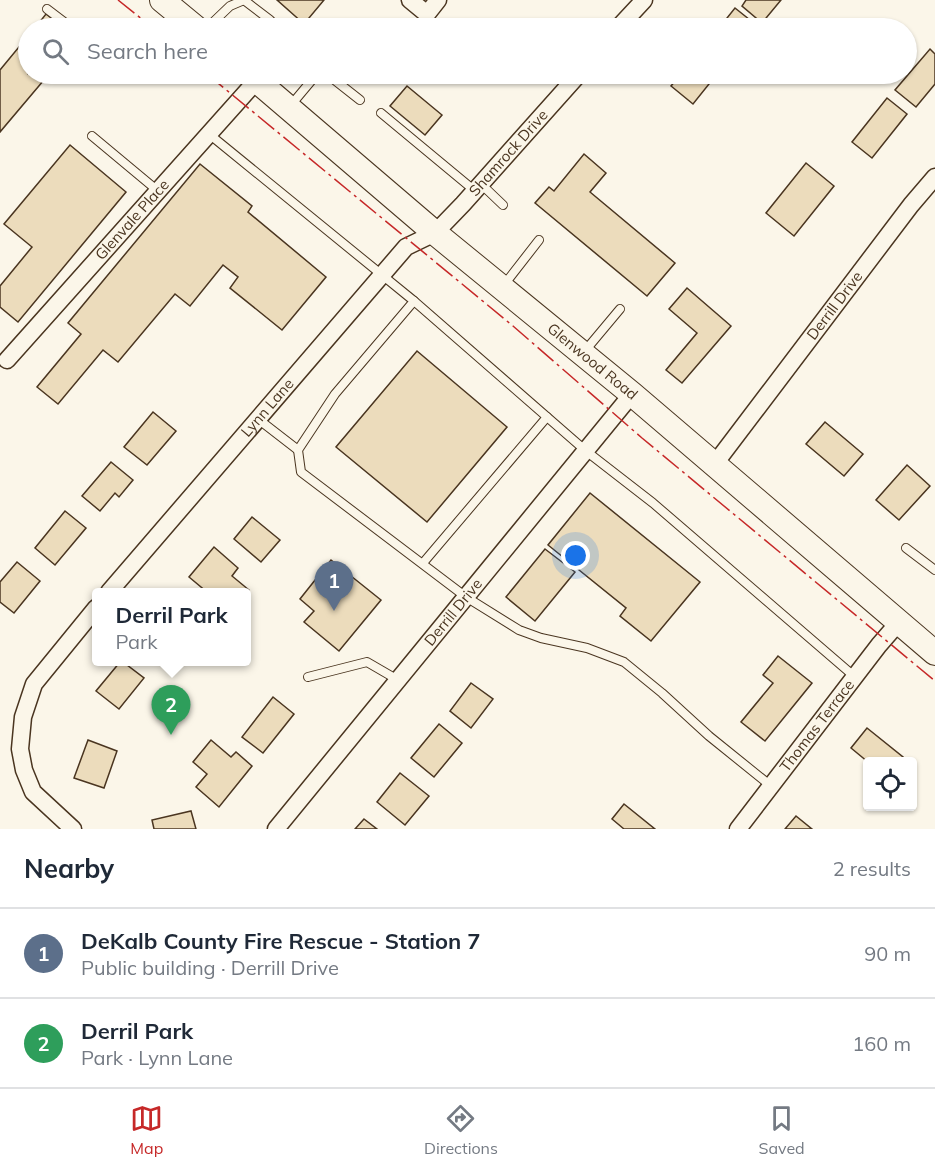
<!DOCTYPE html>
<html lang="en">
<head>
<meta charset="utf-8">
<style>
	:root { --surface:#fff; --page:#f2f2f3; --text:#1f2937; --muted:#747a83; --line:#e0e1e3; --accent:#c62828 }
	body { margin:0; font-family:Mulish,sans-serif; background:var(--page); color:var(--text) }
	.controls { position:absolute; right:18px; bottom:18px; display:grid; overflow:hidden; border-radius:6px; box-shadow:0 2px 4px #0004 }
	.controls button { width:54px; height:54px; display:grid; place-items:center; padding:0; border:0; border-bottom:2px solid var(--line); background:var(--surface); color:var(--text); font:30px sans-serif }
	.you { position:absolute; left:576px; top:556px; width:21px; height:21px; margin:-15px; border:4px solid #fff; border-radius:50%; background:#1a73e8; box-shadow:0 0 0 9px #1a73e833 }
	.badge { display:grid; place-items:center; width:39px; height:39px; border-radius:50%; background:var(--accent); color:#fff; font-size:20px; font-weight:700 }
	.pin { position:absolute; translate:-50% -50px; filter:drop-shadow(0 2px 3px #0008) }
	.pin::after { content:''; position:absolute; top:32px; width:21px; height:18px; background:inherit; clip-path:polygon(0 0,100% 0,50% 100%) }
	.popup { position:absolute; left:92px; top:588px; width:159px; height:78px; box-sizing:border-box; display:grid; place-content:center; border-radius:6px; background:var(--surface); filter:drop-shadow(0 2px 4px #0005); font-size:20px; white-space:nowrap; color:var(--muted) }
	.popup b { font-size:22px; color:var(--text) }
	.popup::after { content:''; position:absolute; left:50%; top:100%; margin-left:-12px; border:12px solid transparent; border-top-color:var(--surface) }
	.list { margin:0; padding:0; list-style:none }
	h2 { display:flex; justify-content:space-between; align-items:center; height:78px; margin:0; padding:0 24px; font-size:26px }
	h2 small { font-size:20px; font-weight:400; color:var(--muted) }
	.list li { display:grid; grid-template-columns:39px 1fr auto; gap:18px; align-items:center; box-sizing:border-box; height:90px; padding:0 24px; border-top:2px solid var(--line) }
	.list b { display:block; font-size:22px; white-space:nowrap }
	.list p { margin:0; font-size:20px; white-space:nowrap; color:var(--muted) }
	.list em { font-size:20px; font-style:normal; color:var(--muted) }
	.icon { flex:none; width:33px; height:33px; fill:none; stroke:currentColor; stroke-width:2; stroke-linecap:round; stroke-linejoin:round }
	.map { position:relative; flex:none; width:935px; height:829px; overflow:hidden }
	.search { position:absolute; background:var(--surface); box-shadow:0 2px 4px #0004; left:18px; right:18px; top:18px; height:66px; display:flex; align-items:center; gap:15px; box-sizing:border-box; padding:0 21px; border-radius:33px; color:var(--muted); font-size:22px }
	.sheet { height:258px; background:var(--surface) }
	nav { display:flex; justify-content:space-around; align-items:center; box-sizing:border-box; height:84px; border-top:2px solid var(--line); background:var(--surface); font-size:16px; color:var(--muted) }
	nav a { display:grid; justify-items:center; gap:3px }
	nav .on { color:var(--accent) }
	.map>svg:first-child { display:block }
	.building { fill:#ecdcbc; stroke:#4a3520; stroke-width:1.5 }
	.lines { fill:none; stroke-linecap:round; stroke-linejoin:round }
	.lane-casing { stroke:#4a3520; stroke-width:10 }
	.street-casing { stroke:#4a3520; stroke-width:19 }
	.secondary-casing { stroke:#4a3520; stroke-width:26 }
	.lane { stroke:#fbf6e9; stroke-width:8 }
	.street { stroke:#fbf6e9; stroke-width:16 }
	.secondary { stroke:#fbf6e9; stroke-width:24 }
	.power { stroke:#c62828; stroke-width:1.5; stroke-dasharray:21 4.5 3 4.5; stroke-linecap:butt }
	.labels { text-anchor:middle; stroke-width:4.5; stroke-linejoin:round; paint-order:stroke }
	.street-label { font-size:15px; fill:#4a3520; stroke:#fbf6e9 }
</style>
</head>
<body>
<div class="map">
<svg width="935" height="829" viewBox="0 0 935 829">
	<rect width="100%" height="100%" fill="#fbf6e9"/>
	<g class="building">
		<polygon points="277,0 324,0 304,24"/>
		<polygon points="746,0 781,0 762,23 742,6"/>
		<polygon points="735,8 760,28 719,28"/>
		<polygon points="46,14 64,28 35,28"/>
		<polygon points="28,36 28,74 49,74 0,132 0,70"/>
		<polygon points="930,49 935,54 935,84 916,107 895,90"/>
		<polygon points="681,74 717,74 693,104 671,86"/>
		<polygon points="407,86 442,115 425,135 390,106"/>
		<polygon points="887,98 907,114 872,158 852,142"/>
		<polygon points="70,145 126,192 18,322 0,307 0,286 32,247 4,224"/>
		<polygon points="584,154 606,173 590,192 675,263 647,296 535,203 549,187 554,191"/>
		<polygon points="806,163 834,186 794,236 766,213"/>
		<polygon points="200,164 252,206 248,212 326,277 282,330 230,288 238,277 223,265 190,306 175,294 118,362 103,350 58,404 37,387 81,334 68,323"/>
		<polygon points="687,288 731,326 682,383 666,370 697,333 669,309"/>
		<polygon points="417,351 507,427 427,522 336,447"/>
		<polygon points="153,412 176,431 147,465 124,447"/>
		<polygon points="825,422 863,454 844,476 806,444"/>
		<polygon points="111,462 133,480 119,497 115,493 100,511 82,496"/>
		<polygon points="907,465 930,486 899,520 876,500"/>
		<polygon points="590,493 700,582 651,641 620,616 626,608 548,545"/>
		<polygon points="65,511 86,528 55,565 35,548"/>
		<polygon points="252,517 280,540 261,562 234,539"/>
		<polygon points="214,547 238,568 232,576 249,590 246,594 207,592 189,577"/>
		<polygon points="545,549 575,572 535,621 506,597"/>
		<polygon points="331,560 381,600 339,651 304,622 314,611 300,599"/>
		<polygon points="17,562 40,581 14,613 0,602 0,582"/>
		<polygon points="778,656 812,683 765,741 741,722 773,683 763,675"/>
		<polygon points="120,662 123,662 144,678 119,709 96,691"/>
		<polygon points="471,683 493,699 471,728 450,711"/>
		<polygon points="273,697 294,714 263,753 242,737"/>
		<polygon points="439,724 462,743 434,777 411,758"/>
		<polygon points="867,728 903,757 900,762 868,762 851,748"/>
		<polygon points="88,740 117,751 104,788 74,778"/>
		<polygon points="211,740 231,757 236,752 252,766 219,807 196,787 207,774 193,762"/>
		<polygon points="400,773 429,796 405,825 377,802"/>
		<polygon points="624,804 655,829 624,829 612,819"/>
		<polygon points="191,811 196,829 154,829 152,820"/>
		<polygon points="796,816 812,829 785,829"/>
		<polygon points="364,819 377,829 355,829"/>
	</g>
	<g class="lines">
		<defs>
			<g id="lane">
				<polyline points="244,0 270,20 278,28"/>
				<polyline points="47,9 72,28"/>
				<polyline points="207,28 230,6 244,0"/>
				<polyline points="327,74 360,100"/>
				<polyline points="291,105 317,74"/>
				<polyline points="381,113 475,191"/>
				<polyline points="209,134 414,301 335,394 298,450 301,472 466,597 519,630 541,638 587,648 624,662 662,693 709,736 771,786"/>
				<polyline points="92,136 158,191"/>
				<polyline points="481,184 503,205"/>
				<polyline points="504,285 539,240"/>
				<polyline points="414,301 586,451 653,503 855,677"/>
				<polyline points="584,352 620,309"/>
				<polyline points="258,419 298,450"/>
				<polyline points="906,548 935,570"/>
				<polyline points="423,563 547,417"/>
				<polyline points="308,677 367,662 398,680"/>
			</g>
			<g id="street">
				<polyline points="410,0 427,14 438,0"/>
				<polyline points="618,28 644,0"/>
				<path id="s1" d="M7,360L257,80"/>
				<path id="s2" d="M714,465L911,205L935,177"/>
				<path id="s3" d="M109,592L406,247L435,233L463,204L579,74"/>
				<polyline points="73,829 33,792 24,770 20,749 23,717 34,684 96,608"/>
				<path id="s4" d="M276,829L632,394"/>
				<path id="s5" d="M738,829L879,645L899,622"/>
			</g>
			<g id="secondary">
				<polyline points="162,0 196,28"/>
				<path id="s6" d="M249,74L435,233L632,394L935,653"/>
			</g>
		</defs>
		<use href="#lane" class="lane-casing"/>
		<use href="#street" class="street-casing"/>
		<use href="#secondary" class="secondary-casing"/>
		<use href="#lane" class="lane"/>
		<use href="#street" class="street"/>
		<use href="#secondary" class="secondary"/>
		<g class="power">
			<polyline points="118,0 153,28"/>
			<polyline points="207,74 513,326 642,438 935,681"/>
		</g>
	</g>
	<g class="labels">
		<g class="street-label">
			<text dy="5" stroke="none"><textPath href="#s3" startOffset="596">Shamrock Drive</textPath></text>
			<text dy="5" stroke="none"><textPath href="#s1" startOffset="188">Glenvale Place</textPath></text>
			<text dy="5" stroke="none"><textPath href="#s2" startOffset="200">Derrill Drive</textPath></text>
			<text dy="5" stroke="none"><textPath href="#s6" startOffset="448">Glenwood Road</textPath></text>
			<text dy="5" stroke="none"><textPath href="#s3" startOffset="243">Lynn Lane</textPath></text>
			<text dy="5" stroke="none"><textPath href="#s4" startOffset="280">Derrill Drive</textPath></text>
			<text dy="5" stroke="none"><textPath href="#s5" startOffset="130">Thomas Terrace</textPath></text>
		</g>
	</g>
</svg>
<div class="controls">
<button><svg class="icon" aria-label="locate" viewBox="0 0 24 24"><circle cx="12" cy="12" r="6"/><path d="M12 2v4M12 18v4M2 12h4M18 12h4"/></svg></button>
</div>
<div class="you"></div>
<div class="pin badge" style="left:334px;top:611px;background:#5c6f8a">1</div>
<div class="pin badge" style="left:171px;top:735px;background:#2e9e5b">2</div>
<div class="popup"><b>Derril Park</b>Park</div>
<div class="search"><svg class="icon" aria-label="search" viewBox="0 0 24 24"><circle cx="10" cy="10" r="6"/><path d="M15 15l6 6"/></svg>Search here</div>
</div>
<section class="sheet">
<h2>Nearby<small>2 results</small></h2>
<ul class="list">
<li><span class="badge" style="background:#5c6f8a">1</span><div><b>DeKalb County Fire Rescue - Station 7</b><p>Public building · Derrill Drive</p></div><em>90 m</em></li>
<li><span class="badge" style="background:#2e9e5b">2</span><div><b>Derril Park</b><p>Park · Lynn Lane</p></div><em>160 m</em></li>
</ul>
</section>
<nav>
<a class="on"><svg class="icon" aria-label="map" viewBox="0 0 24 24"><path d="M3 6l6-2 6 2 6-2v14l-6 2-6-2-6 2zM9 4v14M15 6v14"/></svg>Map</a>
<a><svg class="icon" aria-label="directions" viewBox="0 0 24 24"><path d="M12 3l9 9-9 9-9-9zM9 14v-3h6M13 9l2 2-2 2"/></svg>Directions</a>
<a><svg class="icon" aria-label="saved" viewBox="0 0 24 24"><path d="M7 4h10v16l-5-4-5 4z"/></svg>Saved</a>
</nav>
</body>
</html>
